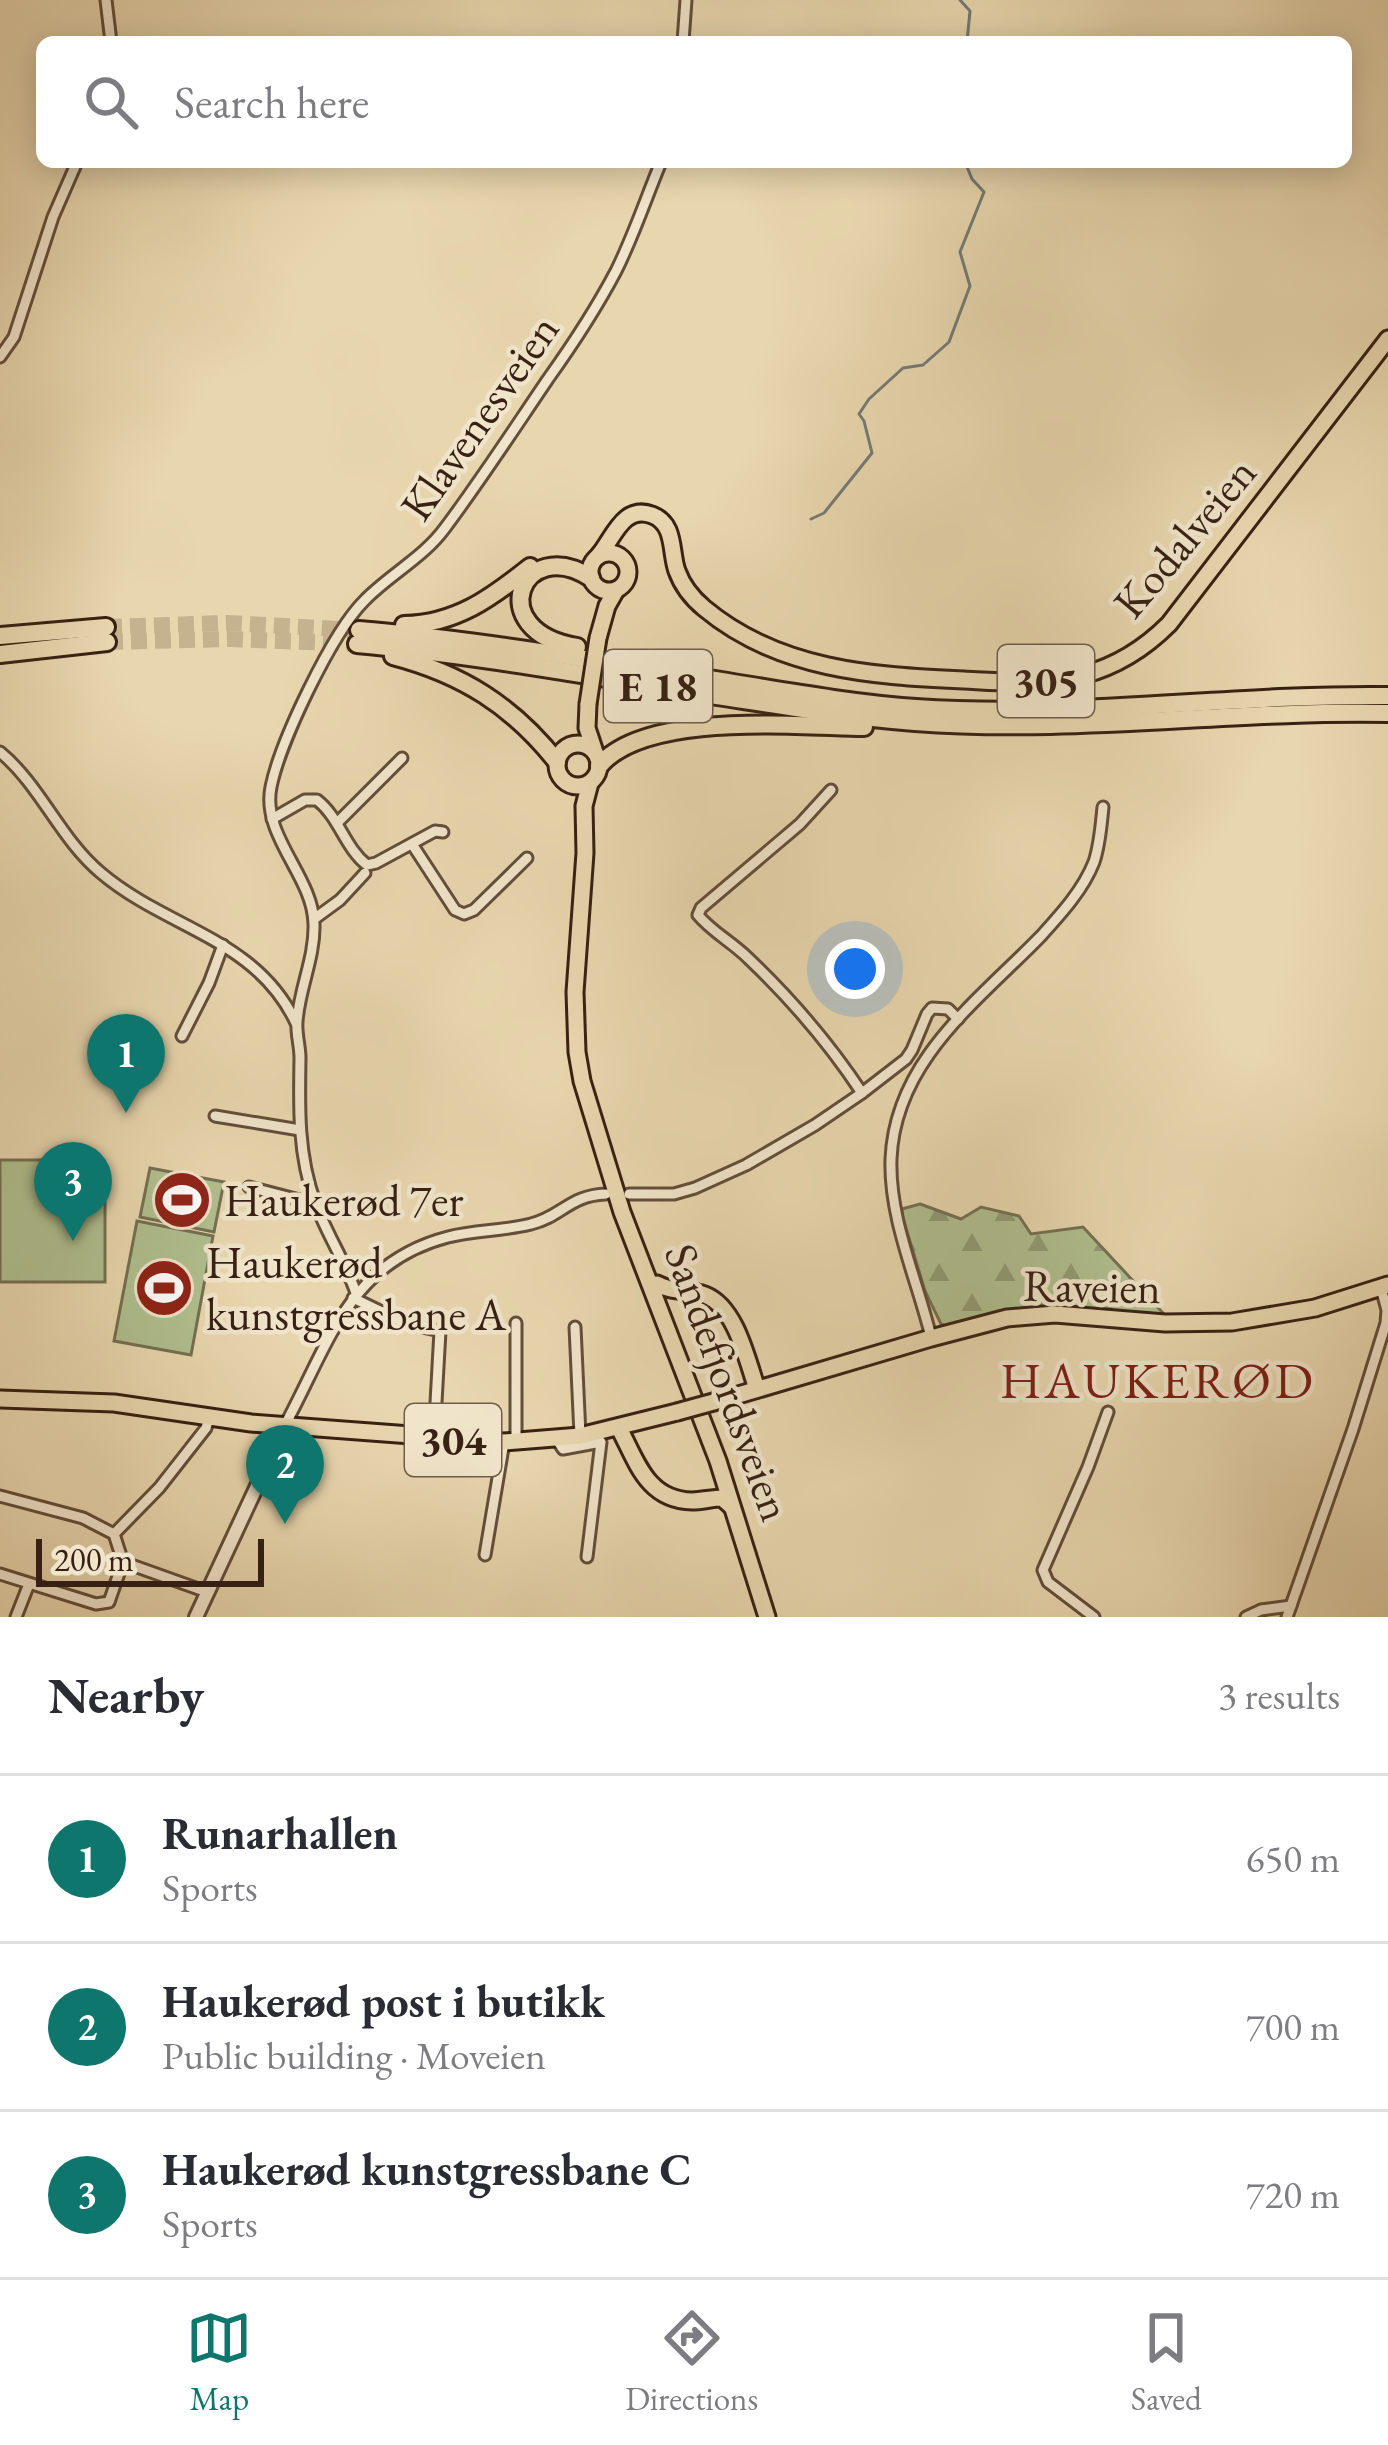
<!DOCTYPE html>
<html lang="en">
<head>
<meta charset="utf-8">
<style>
	:root { --surface:#fff; --page:#f2f2f3; --text:#2b2b33; --muted:#7c7c81; --line:#e1e1e2; --accent:#0f766e }
	body { margin:0; font-family:"EB Garamond",serif; background:var(--page); color:var(--text) }
	.scale { position:absolute; left:36px; bottom:30px; width:228px; box-sizing:border-box; padding-left:12px; border:6px solid #372114; border-top:0; font-size:33px; line-height:42px; white-space:nowrap; color:#372114; -webkit-text-stroke:9px #f0e4ca; paint-order:stroke }
	.you { position:absolute; left:855px; top:969px; width:42px; height:42px; margin:-30px; border:9px solid #fff; border-radius:50%; background:#1a73e8; box-shadow:0 0 0 18px #1a73e833 }
	.badge { display:grid; place-items:center; width:78px; height:78px; border-radius:50%; background:var(--accent); color:#fff; font-size:39px; font-weight:700 }
	.pin { position:absolute; translate:-50% -99px; filter:drop-shadow(0 3px 6px #0008) }
	.pin::after { content:''; position:absolute; top:63px; width:42px; height:36px; background:inherit; clip-path:polygon(0 0,100% 0,50% 100%) }
	.list { margin:0; padding:0; list-style:none }
	h2 { display:flex; justify-content:space-between; align-items:center; height:156px; margin:0; padding:0 48px; font-size:51px }
	h2 small { font-size:39px; font-weight:400; color:var(--muted) }
	.list li { display:grid; grid-template-columns:78px 1fr auto; gap:36px; align-items:center; box-sizing:border-box; height:168px; padding:0 48px; border-top:3px solid var(--line) }
	.list b { display:block; font-size:45px; white-space:nowrap }
	.list p { margin:0; font-size:39px; white-space:nowrap; color:var(--muted) }
	.list em { font-size:39px; font-style:normal; color:var(--muted) }
	.icon { flex:none; width:66px; height:66px; fill:none; stroke:currentColor; stroke-width:2; stroke-linecap:round; stroke-linejoin:round }
	.map { position:relative; flex:none; width:1388px; height:1617px; overflow:hidden }
	.search { position:absolute; background:var(--surface); box-shadow:0 6px 30px #0003; left:36px; right:36px; top:36px; height:132px; display:flex; align-items:center; gap:30px; box-sizing:border-box; padding:0 42px; border-radius:18px; color:var(--muted); font-size:45px }
	.sheet { height:660px; background:var(--surface) }
	nav { display:flex; justify-content:space-around; align-items:center; box-sizing:border-box; height:168px; border-top:3px solid var(--line); background:var(--surface); font-size:33px; color:var(--muted) }
	nav a { display:grid; justify-items:center; gap:6px }
	nav .on { color:var(--accent) }
	.map>svg:first-child { display:block }
	.forest { fill:url(#forest-firs); stroke:#747052; stroke-width:3 }
	.garden { fill:#b0bf8f; stroke:#747052; stroke-width:3 }
	.lines { fill:none; stroke-linecap:round; stroke-linejoin:round }
	.stream { stroke:#747a75; stroke-width:3 }
	.motorway-tunnel { stroke:#c5b28f; stroke-width:16; stroke-dasharray:16 8; stroke-linecap:butt }
	.minor-casing { stroke:#634e3a; stroke-width:15 }
	.tertiary-casing { stroke:#634e3a; stroke-width:18 }
	.primary-casing { stroke:#372114; stroke-width:21 }
	.motorway-casing { stroke:#372114; stroke-width:22 }
	.minor { stroke:#f0e4ca; stroke-width:9 }
	.tertiary { stroke:#f0e4ca; stroke-width:12 }
	.primary { stroke:#e8d6ae; stroke-width:15 }
	.motorway { stroke:#e8d6ae; stroke-width:16 }
	.primary-bridge-casing { stroke:#372114; stroke-width:21; stroke-linecap:butt }
	.primary-bridge { stroke:#e8d6ae; stroke-width:15 }
	.labels { text-anchor:middle; stroke-width:9; stroke-linejoin:round; paint-order:stroke }
	.shield { fill:#f0e4ca; stroke:#6e5c4b; stroke-width:3 }
	.shield-label { font-size:42px; font-weight:bold; fill:#372114 }
	.street-label { font-size:45px; fill:#372114; stroke:#f0e4ca }
	.poi-label { font-size:45px; fill:#372114; stroke:#f0e4ca; text-anchor:start }
	.quarter-label { font-size:51px; letter-spacing:3px; fill:#7a1f14; stroke:#f0e4ca }
</style>
</head>
<body>
<div class="map">
<svg width="1388" height="1617" viewBox="0 0 1388 1617">
	<defs>
		<pattern id="forest-firs" width="22" height="20" patternUnits="userSpaceOnUse" patternTransform="scale(3)"><rect width="22" height="20" fill="#b0bf8f"/><path d="M5 1l3.5 6h-7zM16 11l3.5 6h-7z" fill="#909b74"/></pattern>
	</defs>
	<rect width="100%" height="100%" fill="#e8d6ae"/>
	<filter id="stains"><feTurbulence type="fractalNoise" baseFrequency=".00167" numOctaves="4"/><feColorMatrix values="0 0 0 0 .2 0 0 0 0 .09 0 0 0 0 .02 0 0 0 .5 -.17"/></filter>
	<radialGradient id="worn" r=".72"><stop offset=".6" stop-color="#630" stop-opacity="0"/><stop offset="1" stop-color="#630" stop-opacity=".3"/></radialGradient>
	<path class="forest" d="M920,1204L961,1219L981,1207L1019,1216L1031,1234L1083,1227L1164,1314L1155,1316C1127,1313 1098,1308 1070,1307C1028,1305 987,1316 947,1326L941,1324L925,1291L902,1215V1209Z"/>
	<g class="garden">
		<polygon points="0,1160 42,1160 43,1200 105,1200 105,1282 0,1282"/>
		<polygon points="150,1168 224,1182 214,1232 140,1217"/>
		<polygon points="137,1221 213,1236 191,1355 114,1341"/>
	</g>
	<g class="lines">
		<g class="stream">
			<polyline points="960,0 970,11 967,42"/>
			<polyline points="811,519 824,513 872,453 864,421 859,414 869,399 903,368 923,365 949,342 970,286 960,252 984,192 972,179 965,162"/>
		</g>
		<g class="motorway-tunnel">
			<polyline points="106,627 227,623 358,630"/>
			<polyline points="107,642 229,639 357,644"/>
		</g>
		<defs>
			<g id="minor">
				<polyline points="106,0 111,42"/>
				<polyline points="683,42 686,0"/>
				<polyline points="0,357 14,337 53,217 77,162"/>
				<path d="M0,752C41,786 60,839 101,873C167,929 256,938 296,1023"/>
				<path d="M831,790L800,824L701,908L698,915C712,932 732,942 748,958C791,999 829,1043 862,1093"/>
				<path d="M272,819L305,800H317C339,817 345,848 367,865L376,863L435,831L443,832"/>
				<polyline points="337,823 402,758"/>
				<polyline points="412,844 455,910 464,914 474,910 527,858"/>
				<polyline points="314,919 340,900 365,873"/>
				<polyline points="182,1036 209,983 223,945"/>
				<polyline points="215,1116 300,1130"/>
				<polyline points="249,1187 315,1204"/>
				<polyline points="629,1194 674,1194 695,1188 746,1165 815,1125 862,1093 906,1059 912,1050 927,1014 932,1008 948,1009 958,1019"/>
				<path d="M356,1293C345,1261 326,1233 315,1202C298,1155 299,1108 300,1058C300,1046 296,1034 297,1022C299,989 315,958 314,924C313,876 261,836 271,787C280,742 332,633 364,601C389,575 423,558 445,528C481,480 514,429 548,379C573,344 596,309 616,271C634,235 646,198 661,162"/>
				<polyline points="353,1298 405,1323 440,1331 434,1438"/>
				<polyline points="516,1323 516,1442"/>
				<polyline points="575,1327 580,1435"/>
				<path d="M931,1337C917,1279 889,1219 891,1159C895,1060 978,1001 1041,936C1061,914 1083,890 1094,862C1100,844 1101,826 1103,807"/>
				<path d="M285,1425C329,1344 348,1263 448,1237C475,1230 504,1231 531,1224C561,1217 570,1195 606,1194"/>
				<polyline points="557,1440 563,1449 601,1442 587,1557"/>
				<polyline points="0,1496 83,1518 114,1534 123,1562"/>
				<polyline points="114,1534 159,1488 206,1428 209,1418"/>
				<polyline points="485,1555 504,1442"/>
				<polyline points="0,1574 96,1604 109,1602 123,1562 207,1592"/>
				<polyline points="16,1617 29,1584"/>
				<polyline points="1094,1617 1048,1582 1043,1570 1088,1467 1108,1412"/>
				<polyline points="1246,1617 1261,1610 1291,1606"/>
				<polyline points="1287,1617 1353,1429 1386,1323 1387,1310 1381,1288"/>
			</g>
			<polyline id="tertiary" points="196,1617 285,1426"/>
			<g id="primary">
				<circle cx="609" cy="572" r="19"/>
				<path d="M599,555C613,539 623,504 652,515C676,524 670,552 677,571C682,585 692,598 704,608C778,670 872,676 964,680C1003,682 1046,686 1083,675C1117,666 1145,648 1169,624L1388,339"/>
				<polyline points="598,638 607,606 616,590"/>
				<polyline points="588,704 587,728 594,749"/>
				<circle cx="578" cy="765" r="21"/>
				<polyline points="590,783 584,806 585,853 575,992 577,1052 582,1081 622,1212 718,1461 767,1617"/>
				<path d="M657,1284C673,1293 689,1289 705,1295C736,1307 747,1360 757,1389"/>
				<polyline points="728,1398 931,1338 1007,1318 1055,1314 1165,1323 1232,1322 1315,1308 1388,1285"/>
				<polyline points="0,1399 114,1403 251,1423 504,1442 580,1436 677,1412"/>
				<path d="M619,1428C637,1462 647,1500 692,1501C702,1501 712,1498 722,1498L731,1506"/>
			</g>
			<g id="motorway">
				<path d="M404,625C456,624 491,598 530,567"/>
				<path d="M359,630C476,640 593,660 709,679C778,690 847,703 916,708C1074,719 1231,694 1388,696"/>
				<polyline points="0,636 106,627"/>
				<path d="M357,644C478,655 597,677 717,696C783,706 849,717 915,722C1073,734 1230,710 1388,713"/>
				<path d="M577,647C481,631 522,533 591,578"/>
				<polyline points="0,654 107,642"/>
				<path d="M393,656C462,674 513,706 557,762"/>
				<path d="M599,766C645,711 796,726 864,727"/>
			</g>
		</defs>
		<use href="#minor" class="minor-casing"/>
		<use href="#tertiary" class="tertiary-casing"/>
		<use href="#primary" class="primary-casing"/>
		<use href="#motorway" class="motorway-casing"/>
		<use href="#minor" class="minor"/>
		<use href="#tertiary" class="tertiary"/>
		<use href="#primary" class="primary"/>
		<use href="#motorway" class="motorway"/>
		<defs>
			<g id="primary-bridge">
				<polyline points="588,704 598,638"/>
				<polyline points="677,1412 728,1398"/>
			</g>
		</defs>
		<use href="#primary-bridge" class="primary-bridge-casing"/>
		<use href="#primary-bridge" class="primary-bridge"/>
	</g>
	<defs>
		<symbol id="stadium-disc" viewBox="-11 -11 22 22"><circle r="9.5" fill="#8f2418" stroke="#f0e4ca"/><path d="M0-5a6.5 5 0 1 0 0 10a6.5 5 0 1 0 0-10ZM-3.5-1.8h7v3.6h-7Z" fill="#fff"/></symbol>
	</defs>
	<g fill-rule="evenodd">
		<use href="#stadium-disc" x="149" y="1167" width="66" height="66"/>
		<use href="#stadium-disc" x="131" y="1255" width="66" height="66"/>
	</g>
	<g class="labels">
		<g class="shield">
			<rect x="998" y="645" width="96" height="72" rx="9"/>
			<rect x="604" y="650" width="108" height="72" rx="9"/>
			<rect x="405" y="1404" width="96" height="72" rx="9"/>
		</g>
		<g class="shield-label">
			<text x="1046" y="696">305</text>
			<text x="658" y="701">E 18</text>
			<text x="453" y="1455">304</text>
		</g>
		<g class="street-label">
			<text transform="translate(479 417) rotate(-55)" y="16">Klavenesveien</text>
			<text transform="translate(1184 537) rotate(-50)" y="16">Kodalveien</text>
			<text transform="translate(1092 1286) rotate(1)" y="16">Raveien</text>
			<text transform="translate(729 1382) rotate(70)" y="16">Sandefjordsveien</text>
		</g>
		<g class="poi-label">
			<text x="224" y="1216">Haukerød 7er</text>
			<text x="206" y="1278">Haukerød<tspan x="206" dy="52">kunstgressbane A</tspan></text>
		</g>
		<g class="quarter-label">
			<text x="1158" y="1398">HAUKERØD</text>
		</g>
	</g>
	<rect width="100%" height="100%" filter="url(#stains)"/>
	<rect width="100%" height="100%" fill="url(#worn)"/>
</svg>
<div class="scale">200 m</div>
<div class="you"></div>
<div class="pin badge" style="left:126px;top:1113px">1</div>
<div class="pin badge" style="left:285px;top:1524px">2</div>
<div class="pin badge" style="left:73px;top:1241px">3</div>
<div class="search"><svg class="icon" aria-label="search" viewBox="0 0 24 24"><circle cx="10" cy="10" r="6"/><path d="M15 15l6 6"/></svg>Search here</div>
</div>
<section class="sheet">
<h2>Nearby<small>3 results</small></h2>
<ul class="list">
<li><span class="badge">1</span><div><b>Runarhallen</b><p>Sports</p></div><em>650 m</em></li>
<li><span class="badge">2</span><div><b>Haukerød post i butikk</b><p>Public building · Moveien</p></div><em>700 m</em></li>
<li><span class="badge">3</span><div><b>Haukerød kunstgressbane C</b><p>Sports</p></div><em>720 m</em></li>
</ul>
</section>
<nav>
<a class="on"><svg class="icon" aria-label="map" viewBox="0 0 24 24"><path d="M3 6l6-2 6 2 6-2v14l-6 2-6-2-6 2zM9 4v14M15 6v14"/></svg>Map</a>
<a><svg class="icon" aria-label="directions" viewBox="0 0 24 24"><path d="M12 3l9 9-9 9-9-9zM9 14v-3h6M13 9l2 2-2 2"/></svg>Directions</a>
<a><svg class="icon" aria-label="saved" viewBox="0 0 24 24"><path d="M7 4h10v16l-5-4-5 4z"/></svg>Saved</a>
</nav>
</body>
</html>
